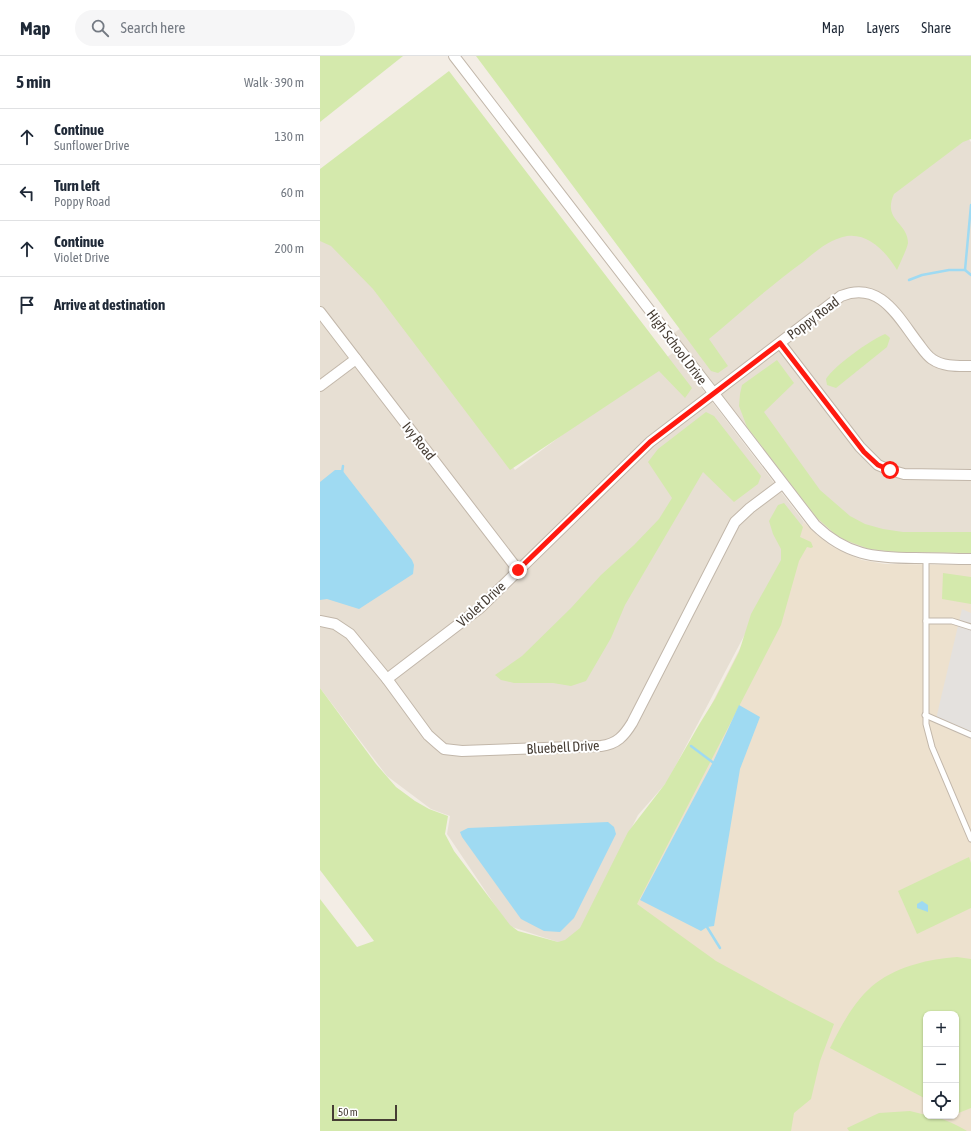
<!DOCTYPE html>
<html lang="en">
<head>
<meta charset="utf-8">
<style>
	:root { --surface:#fff; --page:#f6f6f7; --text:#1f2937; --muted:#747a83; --line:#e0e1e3 }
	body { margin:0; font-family:"Asap Condensed",sans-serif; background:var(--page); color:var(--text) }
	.controls { position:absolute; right:12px; bottom:12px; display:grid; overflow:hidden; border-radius:8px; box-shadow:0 1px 3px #0004 }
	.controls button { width:36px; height:36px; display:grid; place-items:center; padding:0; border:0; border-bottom:1px solid var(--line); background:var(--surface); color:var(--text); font:20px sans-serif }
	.scale { position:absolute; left:12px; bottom:10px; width:65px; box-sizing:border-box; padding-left:4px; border:2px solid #463d34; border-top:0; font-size:11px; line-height:14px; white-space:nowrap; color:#463d34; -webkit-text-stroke:3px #fff; paint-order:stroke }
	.stop { position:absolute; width:12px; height:12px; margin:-9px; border:3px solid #ff1a10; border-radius:50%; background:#fff }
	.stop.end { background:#ff1a10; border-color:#fff; box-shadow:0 1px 4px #0008 }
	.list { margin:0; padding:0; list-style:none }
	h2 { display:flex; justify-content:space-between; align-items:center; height:52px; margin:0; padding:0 16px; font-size:17px }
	h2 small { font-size:13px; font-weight:400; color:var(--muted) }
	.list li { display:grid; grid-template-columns:26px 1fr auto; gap:12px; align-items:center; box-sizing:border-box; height:56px; padding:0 16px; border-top:1px solid var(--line) }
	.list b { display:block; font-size:15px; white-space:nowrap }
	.list p { margin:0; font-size:13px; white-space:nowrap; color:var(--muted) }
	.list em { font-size:13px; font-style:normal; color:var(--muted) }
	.icon { flex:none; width:22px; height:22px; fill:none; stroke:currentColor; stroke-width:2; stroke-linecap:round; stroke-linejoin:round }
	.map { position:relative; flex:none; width:651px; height:1075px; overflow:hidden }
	header { display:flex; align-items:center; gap:24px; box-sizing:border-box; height:56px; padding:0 20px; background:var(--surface); border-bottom:1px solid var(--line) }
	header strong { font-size:19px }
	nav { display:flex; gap:22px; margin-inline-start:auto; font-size:14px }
	.search { width:280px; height:36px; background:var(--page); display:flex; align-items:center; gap:10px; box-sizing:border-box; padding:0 14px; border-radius:22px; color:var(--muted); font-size:15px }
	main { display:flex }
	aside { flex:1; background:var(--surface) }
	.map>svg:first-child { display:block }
	.residential { fill:#e7dfd3 }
	.education { fill:#ede1ce; fill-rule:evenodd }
	.green { fill:#d4e9ac }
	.parking { fill:#e4e1de }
	.water { fill:#9fdaf2 }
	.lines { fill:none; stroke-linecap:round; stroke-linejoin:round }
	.stream { stroke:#9fdaf2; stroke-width:2.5 }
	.lane-casing { stroke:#c2b7aa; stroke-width:7 }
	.street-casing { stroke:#c2b7aa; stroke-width:12 }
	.lane { stroke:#fff; stroke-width:5 }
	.street { stroke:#fff; stroke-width:10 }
	.route { stroke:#ff1a10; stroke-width:5 }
	.labels { text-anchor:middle; stroke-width:4; stroke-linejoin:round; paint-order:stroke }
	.street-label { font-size:14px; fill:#463d34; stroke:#fff }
</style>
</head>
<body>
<header>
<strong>Map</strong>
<div class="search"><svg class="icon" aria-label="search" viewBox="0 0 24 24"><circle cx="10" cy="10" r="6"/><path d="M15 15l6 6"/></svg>Search here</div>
<nav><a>Map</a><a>Layers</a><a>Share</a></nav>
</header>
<main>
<aside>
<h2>5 min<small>Walk · 390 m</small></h2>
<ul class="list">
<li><svg class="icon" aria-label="ahead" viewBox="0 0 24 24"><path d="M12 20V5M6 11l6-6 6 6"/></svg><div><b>Continue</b><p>Sunflower Drive</p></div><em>130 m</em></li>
<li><svg class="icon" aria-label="left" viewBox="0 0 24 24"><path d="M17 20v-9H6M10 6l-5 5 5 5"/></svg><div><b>Turn left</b><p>Poppy Road</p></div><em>60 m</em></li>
<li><svg class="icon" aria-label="ahead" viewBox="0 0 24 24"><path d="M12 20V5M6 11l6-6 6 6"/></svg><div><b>Continue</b><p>Violet Drive</p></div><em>200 m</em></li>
<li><svg class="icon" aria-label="arrive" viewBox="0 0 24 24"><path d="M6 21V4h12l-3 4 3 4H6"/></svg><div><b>Arrive at destination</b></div></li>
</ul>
</aside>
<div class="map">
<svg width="651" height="1075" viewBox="0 0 651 1075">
	<rect width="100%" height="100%" fill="#f3ede5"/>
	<g class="residential">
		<polygon points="633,63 651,86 651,503 570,502 514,484 349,281"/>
		<polygon points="0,181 15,190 57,234 195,414 354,296 484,466 347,726 318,759 261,873 253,880 241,887 189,870 127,778 130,760 111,753 67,720 0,632"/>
	</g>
	<path class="education" d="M484,466L497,479L511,490L527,498L542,504L565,508L651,509V1075H431L268,892ZM606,958H636V1060H606Z"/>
	<g class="green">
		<polygon points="0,0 83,0 0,66"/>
		<path d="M156,0H651V83L643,86L574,138C562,164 588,166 588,187C587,193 580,207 577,214C567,197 549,177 527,180C510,183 496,195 483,206C450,230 420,257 389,283L408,310L398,317L391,315Z"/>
		<polygon points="129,15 372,332 365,342 339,315 190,414 53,233 11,190 0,185 0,113"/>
		<path d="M565,278L568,280L570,282L567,291L516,332L507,329L506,323C515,309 549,285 565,278Z"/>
		<polygon points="457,304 474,327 444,356 500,434 530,460 545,468 563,473 583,476 651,476 651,497 576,496 549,493 525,484 515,478 497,462 427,371 419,350 420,338 422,329"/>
		<polygon points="386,356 394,360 441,420 438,428 414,446 383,416 305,549 291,582 266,625 251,630 233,627 194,627 181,624 175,619 202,600 251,552 281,519 314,489 339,463 352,442 328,406 338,393"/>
		<polygon points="464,447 483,471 480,481 491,486 493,491 491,492 487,491 479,505 461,569 317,848 396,905 469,945 514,968 500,1005 491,1043 474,1057 471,1075 0,1075 0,843 37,891 54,885 0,814 0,632 56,708 76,731 95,745 109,753 128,760 125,778 134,795 190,869 198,875 238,886 245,884 260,872 308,776 345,728 380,667 395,643 419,596 431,558 461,504 461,493 453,478 449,465 458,449"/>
		<polygon points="623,517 651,521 651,548 622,543"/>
		<polygon points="649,801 651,807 651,852 597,878 578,835"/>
		<path d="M637,901L651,903V1052L636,1058V958H606V1043L510,992C521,970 535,943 556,927C579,910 609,903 637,901Z"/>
		<path d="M590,1055L606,1059V1060C620,1060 635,1068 647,1075H529L527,1072L559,1057Z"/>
	</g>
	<polygon class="parking" points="642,553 651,557 651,683 615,667"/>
	<g class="water">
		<polygon points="15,414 22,414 92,504 94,509 93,518 39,553 7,543 0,544 0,426"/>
		<polygon points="419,649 440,661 420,713 394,870 387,871 381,875 320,844 393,706"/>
		<polygon points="288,766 294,771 296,778 254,862 240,876 224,875 201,863 142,781 140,776 148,772"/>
		<polygon points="602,845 608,849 608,856 597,852 597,848"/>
	</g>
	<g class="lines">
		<g class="stream">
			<polyline points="651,149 645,214 651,219"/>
			<polyline points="589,224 602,219 629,214 645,214"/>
			<polyline points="22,417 23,410"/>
			<polyline points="371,690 395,708"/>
			<polyline points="387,868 387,871 400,892"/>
		</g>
		<defs>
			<g id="lane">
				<polyline points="606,502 606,668 612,691 651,783"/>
				<polyline points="606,565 632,565 651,571"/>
				<polyline points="605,659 651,679"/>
			</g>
			<g id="street">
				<path d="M134,0L495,469C526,499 554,502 595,502C614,502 632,503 651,503"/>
				<polyline points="0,256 198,514"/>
				<polyline points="460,287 540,391 558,409 570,414 584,418 651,419"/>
				<polyline points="0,330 36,303"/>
				<path d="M0,565L15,568L30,578L67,623L108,679L117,687L124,693L142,695L281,690C297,688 304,680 312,667L415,466L430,452L462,428"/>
				<path d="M67,623L160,552L330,386L521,240C560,224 578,261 598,287C602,292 606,299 612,303C623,311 638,310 651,310"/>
			</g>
		</defs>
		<use href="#lane" class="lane-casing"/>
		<use href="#street" class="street-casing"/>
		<use href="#lane" class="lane"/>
		<use href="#street" class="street"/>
	</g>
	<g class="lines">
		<polyline class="route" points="198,514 330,386 460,287 544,396 558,409 570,414"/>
	</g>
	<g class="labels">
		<g class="street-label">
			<text transform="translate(493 262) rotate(-37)" y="5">Poppy Road</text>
			<text transform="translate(357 291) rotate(53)" y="5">High School Drive</text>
			<text transform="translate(99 385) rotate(52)" y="5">Ivy Road</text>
			<text transform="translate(161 548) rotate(-42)" y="5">Violet Drive</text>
			<text transform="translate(243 691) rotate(-3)" y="5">Bluebell Drive</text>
		</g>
	</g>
</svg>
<div class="controls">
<button>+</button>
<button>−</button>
<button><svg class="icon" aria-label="locate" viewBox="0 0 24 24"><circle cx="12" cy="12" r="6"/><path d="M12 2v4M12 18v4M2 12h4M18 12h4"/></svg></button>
</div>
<div class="scale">50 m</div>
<div class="stop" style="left:570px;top:414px"></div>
<div class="stop end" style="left:198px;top:514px"></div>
</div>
</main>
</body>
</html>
